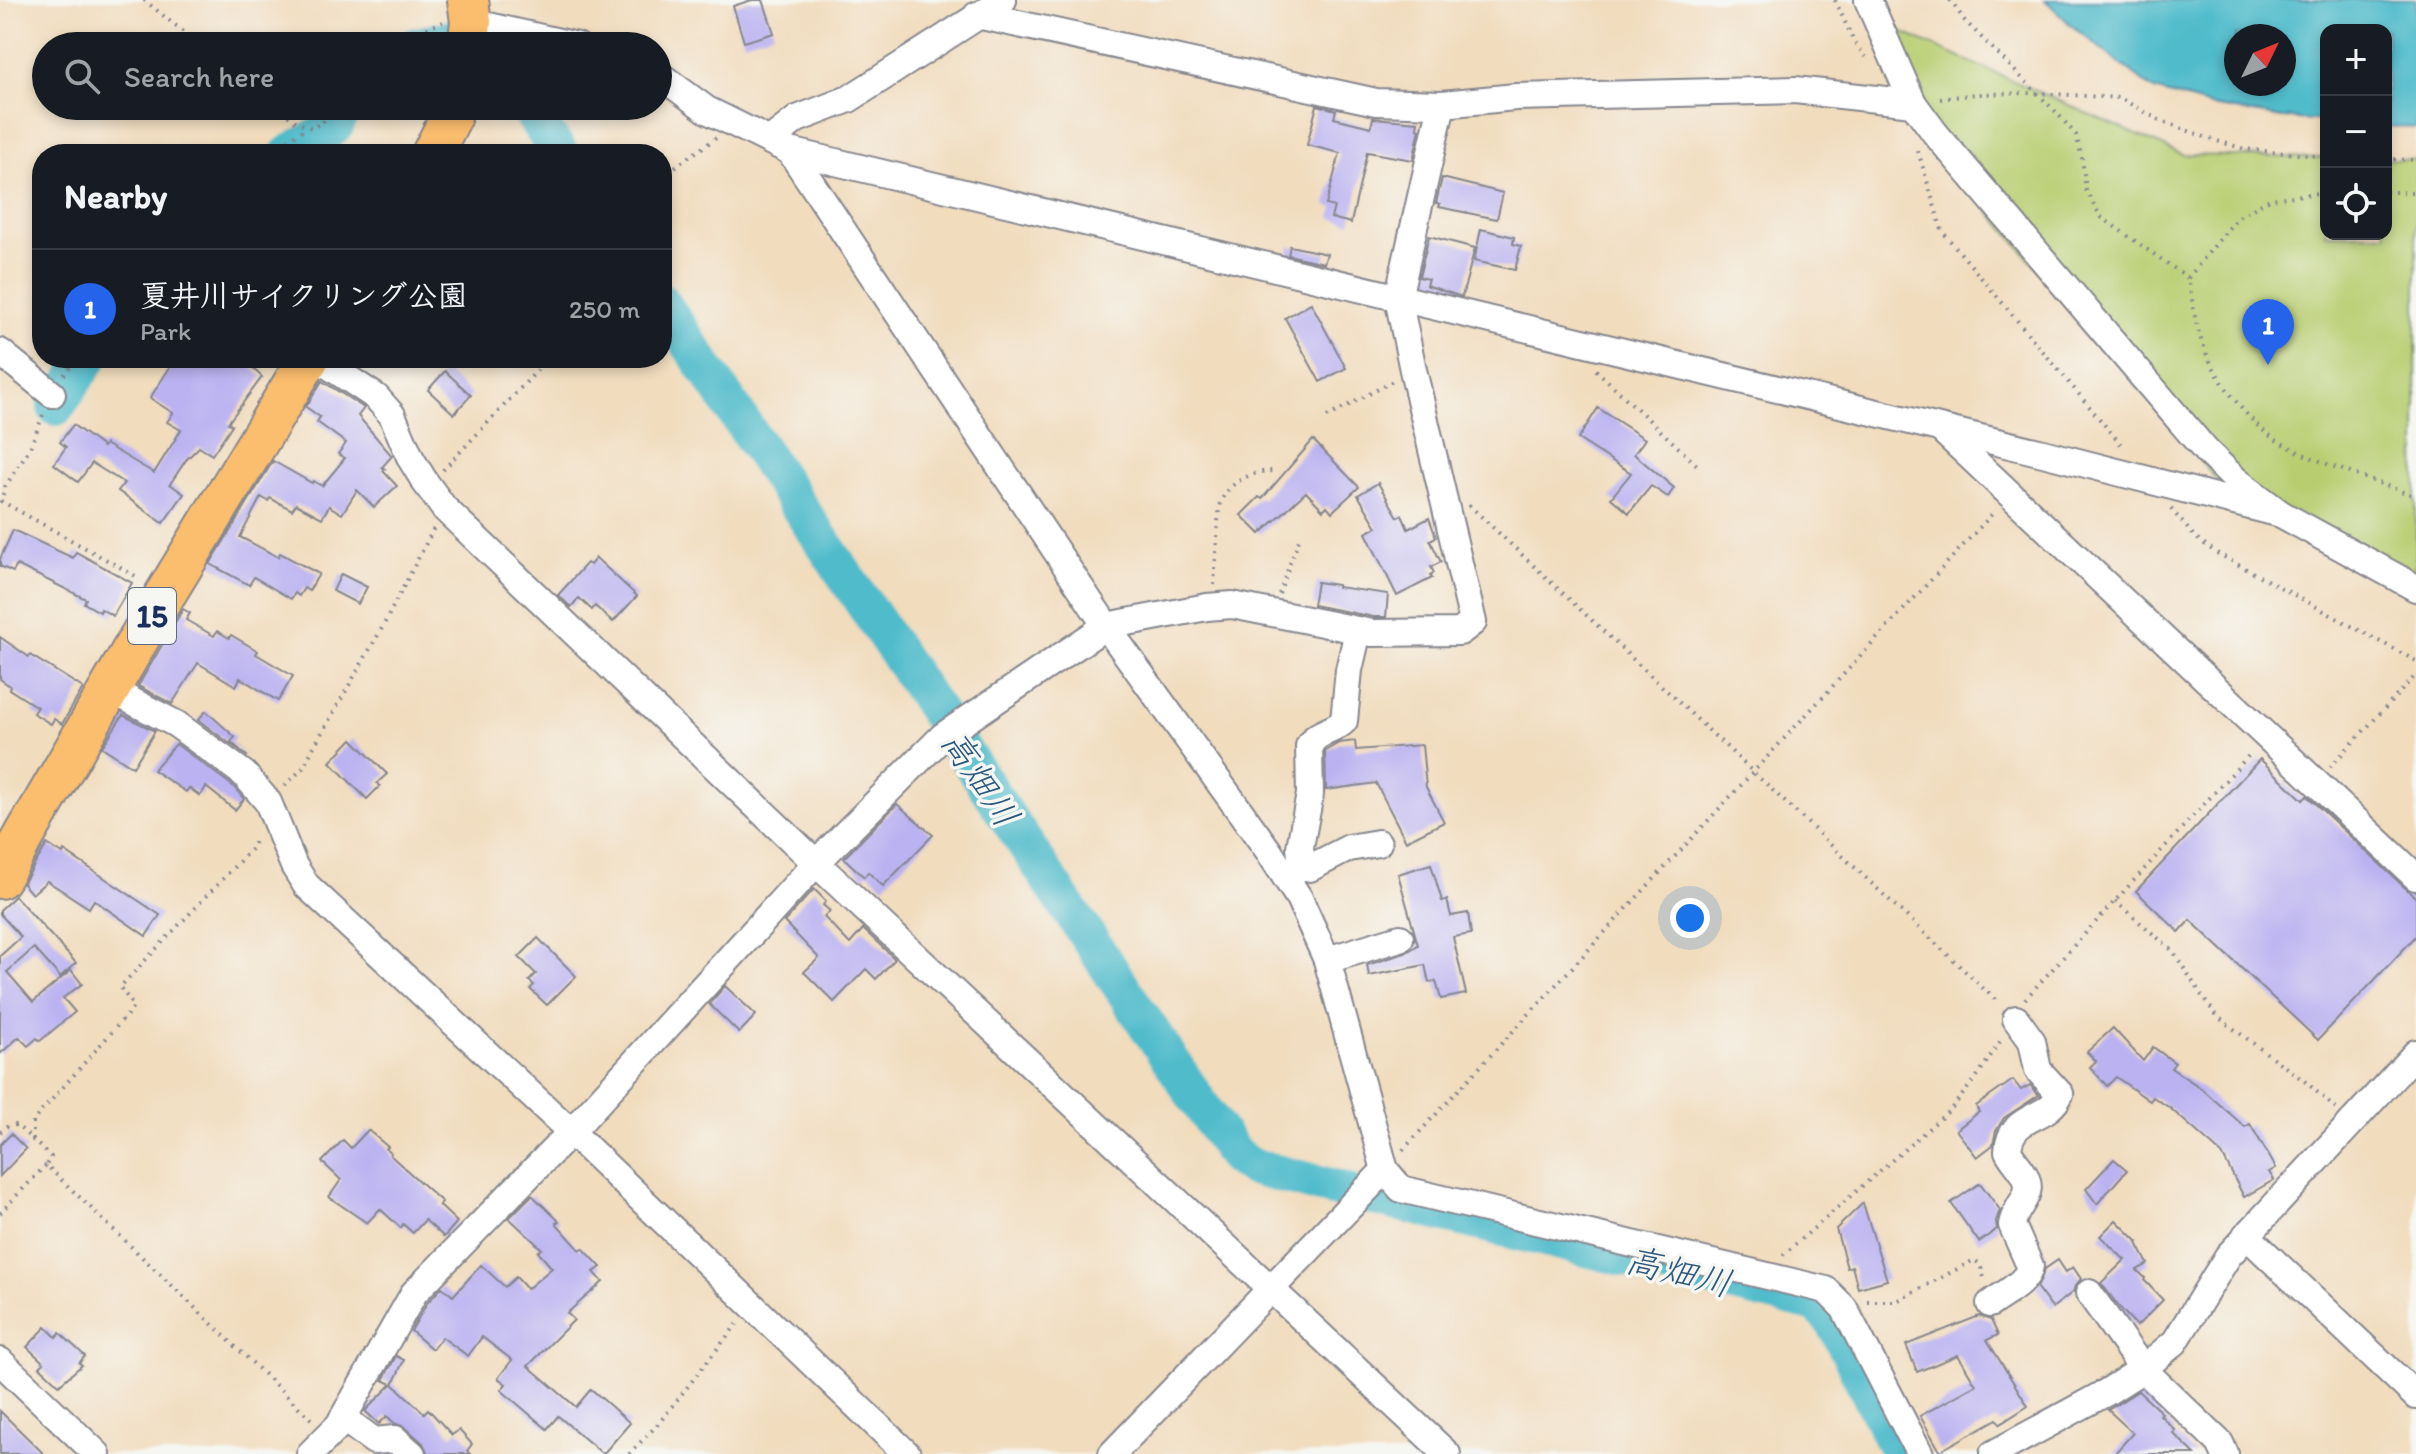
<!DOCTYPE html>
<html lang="en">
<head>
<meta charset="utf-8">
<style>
	:root { --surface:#171b24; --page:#242831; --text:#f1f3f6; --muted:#9ea1a6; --line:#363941; --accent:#2563eb }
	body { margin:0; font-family:Itim,"Klee One",sans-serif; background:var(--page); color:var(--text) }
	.controls { position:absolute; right:24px; top:24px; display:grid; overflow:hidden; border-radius:16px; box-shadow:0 4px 12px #0003 }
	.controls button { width:72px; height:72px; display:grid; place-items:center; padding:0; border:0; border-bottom:2px solid var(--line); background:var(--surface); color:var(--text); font:40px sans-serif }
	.compass { position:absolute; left:2224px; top:24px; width:72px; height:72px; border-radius:50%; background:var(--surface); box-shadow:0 4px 12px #0003; rotate:47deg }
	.you { position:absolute; left:1690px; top:918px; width:28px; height:28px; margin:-20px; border:6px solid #fff; border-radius:50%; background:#1a73e8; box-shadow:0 0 0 12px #1a73e833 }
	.badge { display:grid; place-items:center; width:52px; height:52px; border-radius:50%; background:var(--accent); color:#fff; font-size:26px; font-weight:700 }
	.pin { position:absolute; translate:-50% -66px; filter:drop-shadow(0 2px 4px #0008) }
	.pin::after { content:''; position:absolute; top:42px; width:28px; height:24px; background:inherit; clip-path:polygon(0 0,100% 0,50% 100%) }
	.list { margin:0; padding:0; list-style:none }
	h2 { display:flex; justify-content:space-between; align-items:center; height:104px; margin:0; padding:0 32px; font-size:34px }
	h2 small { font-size:26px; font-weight:400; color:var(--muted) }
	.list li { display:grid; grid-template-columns:52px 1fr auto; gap:24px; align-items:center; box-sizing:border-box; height:120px; padding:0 32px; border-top:2px solid var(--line) }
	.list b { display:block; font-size:30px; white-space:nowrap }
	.list p { margin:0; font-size:26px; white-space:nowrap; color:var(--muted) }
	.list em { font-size:26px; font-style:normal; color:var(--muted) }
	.icon { flex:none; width:44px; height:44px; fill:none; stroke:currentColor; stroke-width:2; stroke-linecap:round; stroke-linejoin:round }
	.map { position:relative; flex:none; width:2416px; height:1454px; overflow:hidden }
	.search { position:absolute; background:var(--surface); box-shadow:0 4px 12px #0003; left:32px; top:32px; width:640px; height:88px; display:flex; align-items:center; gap:20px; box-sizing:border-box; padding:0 28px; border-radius:44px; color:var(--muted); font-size:30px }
	.panel { position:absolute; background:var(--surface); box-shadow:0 4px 12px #0003; left:32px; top:144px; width:640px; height:224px; border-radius:32px }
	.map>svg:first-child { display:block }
	.green { fill:#b8cd70; stroke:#6a7e67; stroke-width:2 }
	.water { fill:#4fbbcb; stroke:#357594; stroke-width:2; fill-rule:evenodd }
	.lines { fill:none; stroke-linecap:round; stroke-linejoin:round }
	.river { stroke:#4fbbcb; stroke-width:38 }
	.building { fill:#bbb2f1 }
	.street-casing { stroke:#86868e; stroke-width:30 }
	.primary-casing { stroke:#86868e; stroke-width:44 }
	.path { stroke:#86868e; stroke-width:4; stroke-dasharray:2 6; stroke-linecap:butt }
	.street { stroke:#fff; stroke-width:26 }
	.primary { stroke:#fbbd6e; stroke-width:40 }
	.labels { text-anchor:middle; stroke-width:7; stroke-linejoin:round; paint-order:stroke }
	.shield { fill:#f6f6f2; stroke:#5d6b8a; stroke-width:2 }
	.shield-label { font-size:32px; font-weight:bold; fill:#1b2f5e }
	.water-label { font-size:36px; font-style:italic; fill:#2b597f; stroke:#f6f6f2 }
</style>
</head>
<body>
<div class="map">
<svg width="2416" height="1454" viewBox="0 0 2416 1454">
	<rect width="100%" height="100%" fill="#f6f6f2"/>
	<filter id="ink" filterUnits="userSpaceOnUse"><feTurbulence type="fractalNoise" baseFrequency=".0125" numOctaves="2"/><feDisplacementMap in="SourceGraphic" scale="16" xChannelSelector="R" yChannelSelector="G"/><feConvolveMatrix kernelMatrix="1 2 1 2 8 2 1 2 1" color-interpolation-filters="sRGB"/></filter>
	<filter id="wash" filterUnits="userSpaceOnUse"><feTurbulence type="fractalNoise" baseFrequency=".006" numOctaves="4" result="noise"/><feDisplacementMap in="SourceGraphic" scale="32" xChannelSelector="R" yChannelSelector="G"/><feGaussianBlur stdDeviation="1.8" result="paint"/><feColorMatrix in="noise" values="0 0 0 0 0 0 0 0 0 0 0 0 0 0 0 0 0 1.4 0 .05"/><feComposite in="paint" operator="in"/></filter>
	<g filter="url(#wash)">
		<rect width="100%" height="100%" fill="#f1dcbd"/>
		<polygon class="green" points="1874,20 2183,155 2326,158 2326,234 2386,234 2386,159 2416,160 2416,597 2230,496 1947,161"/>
		<path class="water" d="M2045,0H2416V128L2386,126V30H2326V121L2282,118L2211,106L2154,90L2072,26ZM2236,36H2284V84H2236Z"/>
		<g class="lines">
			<g class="river">
				<polyline points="417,46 450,39"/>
				<polyline points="527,106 560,154"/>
				<polyline points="289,154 328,131 336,124 342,106"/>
				<polyline points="662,303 1235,1156 1249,1166 1345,1191"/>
				<polyline points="56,407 89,358"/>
				<polyline points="1375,1197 1813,1303 1821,1308 1834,1322 1900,1454"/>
			</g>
		</g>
		<g id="blocks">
			<g class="building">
				<polygon points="752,0 763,0 774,33 744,42 733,6"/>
				<polygon points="1317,105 1336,110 1334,118 1371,127 1373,118 1418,122 1417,128 1420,129 1413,160 1367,152 1351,223 1331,218 1334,207 1326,205 1340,153 1307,145"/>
				<polygon points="1442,178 1503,193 1497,219 1439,207 1440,204 1436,203"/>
				<polygon points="1481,229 1514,237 1513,244 1521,246 1515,270 1474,261"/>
				<polygon points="1429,236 1475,248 1462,297 1426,285 1428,279 1419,277"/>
				<polygon points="1290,246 1327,254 1324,263 1288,255"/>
				<polygon points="1311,303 1346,368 1320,382 1285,318"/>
				<polygon points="176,358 242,358 262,377 228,423 232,425 212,455 199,447 186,460 170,484 184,494 163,523 118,491 124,483 92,463 78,482 54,464 66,447 60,442 73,425 103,447 105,444 154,473 181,430 167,422 173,413 150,398"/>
				<polygon points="445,371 471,395 454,414 428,390"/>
				<polygon points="322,381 364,408 358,416 392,456 382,467 385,469 383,471 397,486 374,507 357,490 342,514 329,506 322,518 296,504 292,510 270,498 268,501 261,497 240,537 278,557 280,553 319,574 309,591 304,588 299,596 295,593 291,599 254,577 249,585 210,564 273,461 312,483 313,481 322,486 345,458 338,454 346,443 317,422 320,417 306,407"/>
				<polygon points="1598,408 1645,439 1634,454 1674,488 1668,497 1651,486 1629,513 1611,498 1631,473 1578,439"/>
				<polygon points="1313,440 1359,487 1332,512 1327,506 1323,510 1306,492 1260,534 1241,515 1259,497 1262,499"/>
				<polygon points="1378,483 1398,517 1402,515 1408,529 1429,518 1436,537 1430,540 1441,562 1431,567 1434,573 1430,575 1432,578 1397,596 1366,533 1377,527 1358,495"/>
				<polygon points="13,530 73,558 76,552 132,583 113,616 101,609 100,612 84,603 86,599 17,565 13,572 0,566 0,559"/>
				<polygon points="596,558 637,596 613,622 595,606 592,610 579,598 571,607 558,595 587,563 590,565"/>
				<polygon points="341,574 367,587 358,604 333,591"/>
				<polygon points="1317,582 1337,585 1337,587 1388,594 1386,617 1374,617 1313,605"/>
				<polygon points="183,609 190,613 186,620 214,636 217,631 229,638 231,635 258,651 256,654 293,676 278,701 240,678 236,686 198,663 172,704 138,686"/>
				<polygon points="0,637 29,657 30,655 83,688 62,724 54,719 51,724 33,713 37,707 9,689 10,686 0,679"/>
				<polygon points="206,711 235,737 231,742 248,757 198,720"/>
				<polygon points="123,715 155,731 133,767 102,747"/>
				<polygon points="352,739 387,774 377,783 380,786 367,799 330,762"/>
				<polygon points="1355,741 1356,750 1422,745 1426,787 1444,822 1406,841 1376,783 1326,790 1325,751 1339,743"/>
				<polygon points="176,744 233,786 244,799 235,810 206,787 200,796 189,788 186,792 153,770"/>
				<polygon points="2260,759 2303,800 2307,796 2416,898 2416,936 2318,1040 2190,920 2179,932 2136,891"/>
				<polygon points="897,804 933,835 883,886 868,872 864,877 844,858"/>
				<polygon points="47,844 63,854 64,851 160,915 146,936 94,900 89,908 47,881 32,894 23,884"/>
				<polygon points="1431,864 1442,901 1447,900 1451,916 1468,913 1471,934 1453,937 1466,994 1441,999 1436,981 1429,982 1425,965 1369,976 1367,965 1405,953 1418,945 1398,874"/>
				<polygon points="814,889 826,901 823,905 830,911 824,917 850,944 863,929 895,959 876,979 866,969 834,1002 804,972 819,958 784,922"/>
				<polygon points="15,896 76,963 60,977 34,948 7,972 33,1002 71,970 82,984 63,998 75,1012 40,1041 37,1038 28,1046 19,1037 0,1054 0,956 21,937 0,914 0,910"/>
				<polygon points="538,938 576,976 547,1005 530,989 534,985 529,981 536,974 519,957"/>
				<polygon points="725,986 756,1015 739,1033 709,1004"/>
				<polygon points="2113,1028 2143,1061 2153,1047 2175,1063 2171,1068 2201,1088 2245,1127 2250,1124 2276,1168 2269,1172 2274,1180 2244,1197 2222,1154 2170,1108 2153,1097 2150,1101 2116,1077 2107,1086 2090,1067 2096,1061 2087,1052"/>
				<polygon points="2013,1080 2021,1090 2030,1085 2039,1095 2004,1118 1996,1131 1993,1145 1977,1157 1956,1130 1979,1112 1976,1106"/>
				<polygon points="368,1130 388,1147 386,1149 391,1153 390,1155 442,1202 439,1205 457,1222 444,1237 425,1220 413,1233 403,1224 401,1228 380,1209 367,1223 329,1197 341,1180 322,1162 343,1140 351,1148"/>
				<polygon points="11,1134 26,1149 0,1176 0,1145"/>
				<polygon points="2114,1159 2127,1170 2097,1204 2086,1189"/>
				<polygon points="1980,1183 2000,1210 1996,1221 1997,1229 1979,1242 1951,1203"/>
				<polygon points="532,1195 559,1221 556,1223 580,1250 583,1248 601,1267 594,1272 603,1282 567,1313 574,1320 528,1366 576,1407 591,1389 630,1423 603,1454 558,1416 547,1429 501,1390 506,1384 498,1378 512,1360 482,1337 468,1356 442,1337 432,1349 411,1331 427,1303 442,1287 453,1296 481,1265 505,1287 516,1277 527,1289 552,1268 538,1252 542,1249 509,1218"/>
				<polygon points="1863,1203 1887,1280 1858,1288 1852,1266 1847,1268 1836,1229"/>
				<polygon points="2116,1220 2138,1242 2137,1243 2148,1264 2137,1270 2145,1278 2144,1280 2163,1300 2137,1326 2120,1308 2101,1283 2125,1260 2100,1236"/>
				<polygon points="2058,1260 2066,1272 2073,1267 2081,1279 2075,1286 2073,1292 2052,1308 2037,1288 2045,1269"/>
				<polygon points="1979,1316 1991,1320 1998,1335 1987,1340 2028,1406 2000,1424 1997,1419 1940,1451 1920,1416 1976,1385 1958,1355 1917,1372 1906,1345"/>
				<polygon points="46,1327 56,1337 60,1333 85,1356 79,1363 82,1365 59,1385 40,1367 44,1363 27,1347"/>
				<polygon points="396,1356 404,1360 393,1384 424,1413 428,1409 452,1435 459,1430 472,1444 467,1451 470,1454 428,1454 423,1443 405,1427 394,1423 387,1416 379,1424 365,1411 392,1384 383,1380"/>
				<polygon points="2138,1391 2162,1413 2160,1415 2175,1430 2173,1433 2195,1454 2114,1454 2133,1433 2108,1410"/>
				<polygon points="0,1411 44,1454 0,1454"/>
			</g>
		</g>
	</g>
	<g filter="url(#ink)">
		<use href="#blocks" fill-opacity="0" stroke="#86868e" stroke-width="2"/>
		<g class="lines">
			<defs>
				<g id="street">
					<polyline points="1868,0 1913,103 1935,133 2206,451 2237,481 2281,514 2416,588"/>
					<polyline points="977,15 1376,102 1442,104 1516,97 1795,90 1913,103"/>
					<polyline points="471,22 577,46"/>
					<polyline points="658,74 707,110 790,151 2043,453 2281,514"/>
					<polyline points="770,140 797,119 849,99 1003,0"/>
					<polyline points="790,151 1106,626 1268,850 1299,898 1327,960 1385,1170"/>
					<polyline points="0,352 52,394"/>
					<polyline points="317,358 376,397 392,415 411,459 425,482 444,508 816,863 1447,1454"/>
					<polyline points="1944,432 2416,877"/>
					<polyline points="109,689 176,724 244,774 268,802 294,866 306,885 571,1132 907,1454"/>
					<polyline points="1302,866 1310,868 1349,848 1378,843"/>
					<path d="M1286,877L1302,866L1300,847L1310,794L1309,746C1316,731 1334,732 1344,721L1349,670L1358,631"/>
					<polyline points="1327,960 1400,938"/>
					<polyline points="2246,1235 2416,1396"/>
					<polyline points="2089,1293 2143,1369 2220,1443 2225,1454"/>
					<path d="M1990,1304C2003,1294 2028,1283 2030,1266L2012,1225C2014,1207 2034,1196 2026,1178C2022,1168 2013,1161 2008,1151C2010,1113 2048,1122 2060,1094L2038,1070L2032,1041L2016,1019"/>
					<polyline points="0,1361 97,1454"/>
					<polyline points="343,1418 374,1441 395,1439 412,1454"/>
					<polyline points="310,1454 339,1425 414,1293 571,1132 816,863 943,736 1106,626 1207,607 1232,605 1372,633 1460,632 1473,622 1413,370 1398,298 1442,104"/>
					<polyline points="1112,1454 1385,1170 1401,1189 1826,1290 1844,1308 1920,1454"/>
					<polyline points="1993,1454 2107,1392 2143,1369 2175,1342 2228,1256 2416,1053"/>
				</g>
				<g id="primary">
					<polyline points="468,0 471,22 468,46"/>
					<polyline points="432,154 450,119 454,106"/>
					<polyline points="0,878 152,616 309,358"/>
				</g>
			</defs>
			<use href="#street" class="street-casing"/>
			<use href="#primary" class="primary-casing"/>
			<g class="path">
				<polyline points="144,0 201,46"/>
				<polyline points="1835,0 1854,42 1866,57"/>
				<path d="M1950,0L1965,21L2057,113L2076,135L2082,158L2086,191L2101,217L2188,278C2193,302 2195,327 2205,350C2217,380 2250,425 2278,441C2320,465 2371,479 2416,497"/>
				<polyline points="382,46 443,22"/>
				<polyline points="1940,99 1976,94 2037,93 2120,98 2157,119 2210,139 2245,149 2326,157"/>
				<polyline points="275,106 298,123 312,128 323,122 330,106"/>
				<polyline points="1918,151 1942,231 2124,448"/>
				<polyline points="268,154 306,128"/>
				<polyline points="2386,159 2416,160"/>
				<polyline points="662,176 716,138"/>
				<polyline points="2386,192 2416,192"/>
				<polyline points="2188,278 2237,218 2270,199 2326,192"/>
				<polyline points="1596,370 1698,466"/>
				<polyline points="64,375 77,358"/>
				<polyline points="43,415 30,448 5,487 1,501 139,578"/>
				<polyline points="1327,417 1393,381"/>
				<polyline points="443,470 549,358"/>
				<polyline points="1469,505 1999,1003"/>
				<polyline points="2171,509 2195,537 2215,552 2416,661"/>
				<path d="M1214,585L1219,506C1227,483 1250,471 1274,471"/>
				<polyline points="1279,594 1299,539"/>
				<polyline points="2330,767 2416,675"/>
				<polyline points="285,786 304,767 312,750 382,628 434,528"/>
				<polyline points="2115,901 2173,951 2206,1002 2219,1018 2307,1083 2336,1109"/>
				<polyline points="2025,999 2251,753"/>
				<polyline points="0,1132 8,1126 16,1125 21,1129 51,1157 46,1165 311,1419"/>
				<polyline points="33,1140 33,1121 134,1007 120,987 253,847 256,837"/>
				<polyline points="1403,1150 1995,511"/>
				<polyline points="0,1213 46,1165"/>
				<polyline points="1783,1255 1951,1109 1976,1078 2003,1037"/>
				<polyline points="1867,1301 1897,1301 1974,1260 1980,1264 1985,1281"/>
				<polyline points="629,1454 659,1423 737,1324"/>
			</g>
			<use href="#street" class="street"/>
			<use href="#primary" class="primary"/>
		</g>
	</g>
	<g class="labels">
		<rect class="shield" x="128" y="588" width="48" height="56" rx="6"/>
		<g class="shield-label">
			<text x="152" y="627">15</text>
		</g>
		<g class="water-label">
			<text transform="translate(981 778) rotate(56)" y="13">高畑川</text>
			<text transform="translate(1679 1271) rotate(14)" y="13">高畑川</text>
		</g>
	</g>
</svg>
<div class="controls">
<button>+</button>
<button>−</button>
<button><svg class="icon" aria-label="locate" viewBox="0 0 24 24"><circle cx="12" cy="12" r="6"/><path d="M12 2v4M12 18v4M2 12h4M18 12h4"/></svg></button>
</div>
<svg class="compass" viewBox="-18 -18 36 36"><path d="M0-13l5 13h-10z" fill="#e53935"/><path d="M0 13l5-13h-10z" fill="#9ea1a6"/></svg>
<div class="you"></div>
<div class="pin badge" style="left:2268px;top:365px">1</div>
<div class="search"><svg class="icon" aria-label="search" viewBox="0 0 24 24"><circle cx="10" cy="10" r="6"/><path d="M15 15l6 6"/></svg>Search here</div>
<section class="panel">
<h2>Nearby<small></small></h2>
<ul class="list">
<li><span class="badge">1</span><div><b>夏井川サイクリング公園</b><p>Park</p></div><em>250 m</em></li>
</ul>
</section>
</div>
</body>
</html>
